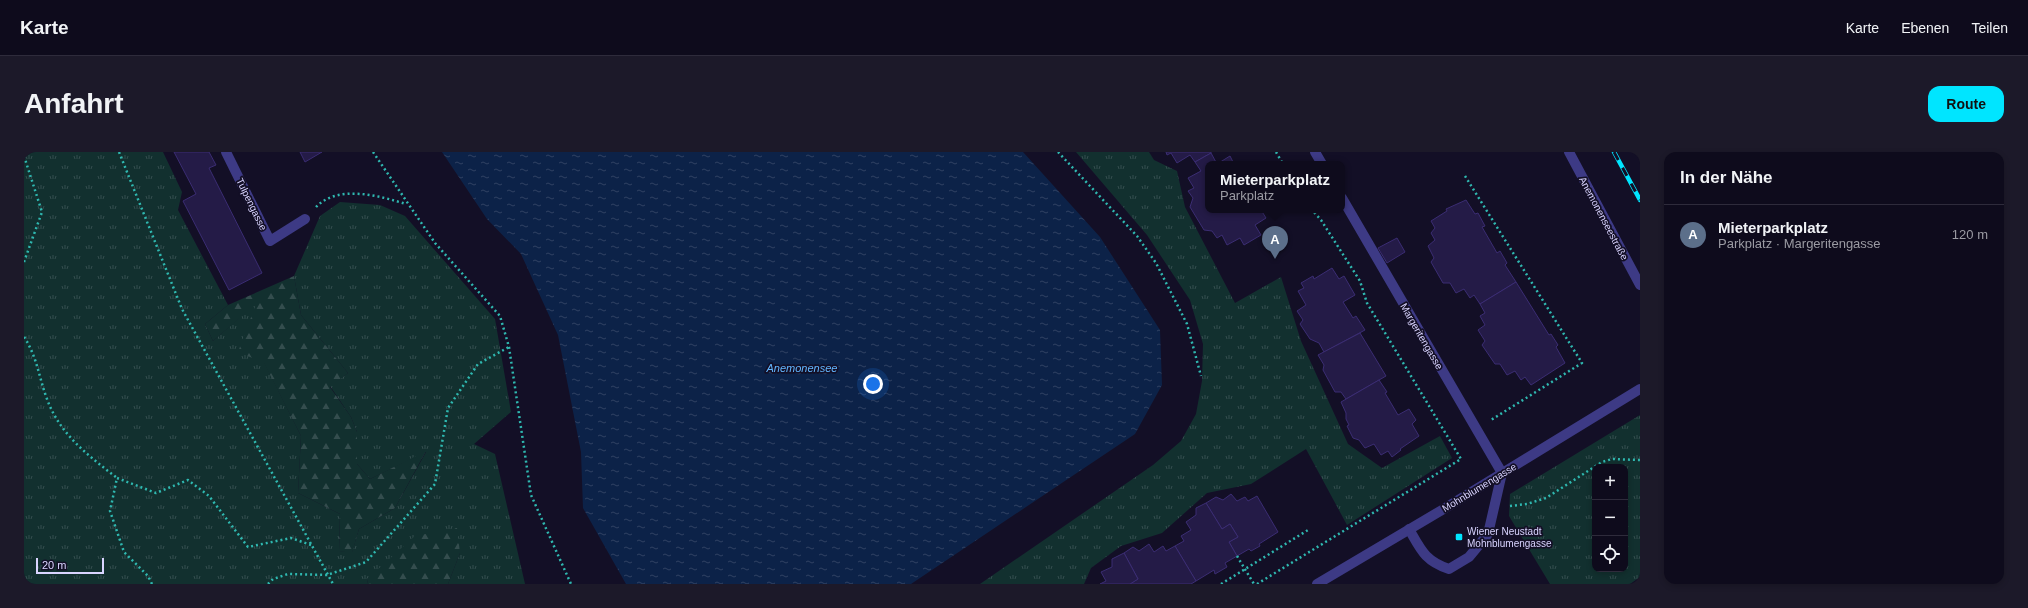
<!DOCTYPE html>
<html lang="de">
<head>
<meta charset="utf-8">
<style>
	:root { --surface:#0e0b1c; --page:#1c1929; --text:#f1f3f6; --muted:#9b9ba3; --line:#2e2b3b; --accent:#00e5ff }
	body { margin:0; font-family:Helvetica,sans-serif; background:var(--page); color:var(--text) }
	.controls { position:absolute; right:12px; bottom:12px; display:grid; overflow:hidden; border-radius:8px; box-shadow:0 2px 6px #0003 }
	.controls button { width:36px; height:36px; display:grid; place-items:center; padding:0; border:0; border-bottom:1px solid var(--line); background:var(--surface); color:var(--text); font:20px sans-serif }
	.scale { position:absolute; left:12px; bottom:10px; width:68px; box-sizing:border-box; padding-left:4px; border:2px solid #d9d4ff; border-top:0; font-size:11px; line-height:14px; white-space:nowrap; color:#d9d4ff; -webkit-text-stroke:3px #130f26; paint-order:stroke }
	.you { position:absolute; left:849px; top:232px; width:14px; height:14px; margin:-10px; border:3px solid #fff; border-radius:50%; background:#1a73e8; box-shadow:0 0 0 6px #1a73e833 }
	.badge { display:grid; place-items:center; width:26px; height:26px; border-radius:50%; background:var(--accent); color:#fff; font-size:13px; font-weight:700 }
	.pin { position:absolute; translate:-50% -33px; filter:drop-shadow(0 1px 2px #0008) }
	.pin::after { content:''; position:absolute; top:21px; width:14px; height:12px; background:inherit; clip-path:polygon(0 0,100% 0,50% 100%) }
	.popup { position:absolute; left:1181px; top:9px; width:140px; height:52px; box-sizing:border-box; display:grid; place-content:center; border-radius:8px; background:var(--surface); filter:drop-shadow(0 1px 3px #0005); font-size:13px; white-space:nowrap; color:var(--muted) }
	.popup b { font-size:15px; color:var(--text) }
	.popup::after { content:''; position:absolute; left:50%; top:100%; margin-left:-8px; border:8px solid transparent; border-top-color:var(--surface) }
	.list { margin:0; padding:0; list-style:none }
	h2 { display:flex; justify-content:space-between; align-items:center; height:52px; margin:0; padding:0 16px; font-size:17px }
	h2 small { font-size:13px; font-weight:400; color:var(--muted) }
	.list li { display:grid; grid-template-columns:26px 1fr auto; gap:12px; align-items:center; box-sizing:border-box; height:60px; padding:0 16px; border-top:1px solid var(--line) }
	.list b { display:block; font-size:15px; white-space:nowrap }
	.list p { margin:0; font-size:13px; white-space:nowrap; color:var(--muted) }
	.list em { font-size:13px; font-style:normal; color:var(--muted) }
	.icon { flex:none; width:22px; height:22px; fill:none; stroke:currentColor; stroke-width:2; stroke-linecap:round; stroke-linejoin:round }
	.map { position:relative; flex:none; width:1616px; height:432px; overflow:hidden; border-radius:12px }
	header { display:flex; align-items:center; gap:24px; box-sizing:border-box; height:56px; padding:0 20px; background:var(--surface); border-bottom:1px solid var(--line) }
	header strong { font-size:19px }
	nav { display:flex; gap:22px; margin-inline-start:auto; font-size:14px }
	.intro { display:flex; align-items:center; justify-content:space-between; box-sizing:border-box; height:96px; padding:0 24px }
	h1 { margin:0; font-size:28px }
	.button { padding:10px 18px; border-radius:12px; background:var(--accent); color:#111; font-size:14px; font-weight:700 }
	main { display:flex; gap:24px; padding:0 24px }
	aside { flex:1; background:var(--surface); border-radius:12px; box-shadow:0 2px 6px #0003 }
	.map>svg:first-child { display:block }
	.grass { fill:url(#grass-tufts); fill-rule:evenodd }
	.forest { fill:url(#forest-firs) }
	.water { fill:url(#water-ripples) }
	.building { fill:#241b47; stroke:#3b2d73 }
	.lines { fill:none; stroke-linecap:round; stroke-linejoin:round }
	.path { stroke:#2fb8b0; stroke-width:2.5; stroke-dasharray:2 3; stroke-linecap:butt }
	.minor { stroke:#3d3a85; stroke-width:10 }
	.rail-casing { stroke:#00e5ff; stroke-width:4.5 }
	.rail { stroke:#130f26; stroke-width:3; stroke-dasharray:9; stroke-linecap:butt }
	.poi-dot { fill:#00e5ff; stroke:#130f26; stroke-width:1.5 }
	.labels { text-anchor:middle; stroke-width:3.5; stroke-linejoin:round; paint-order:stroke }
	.street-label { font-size:10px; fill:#d9d4ff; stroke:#130f26 }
	.poi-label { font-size:10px; fill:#d9d4ff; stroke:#130f26; text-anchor:start }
	.water-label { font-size:11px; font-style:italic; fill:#62b6ff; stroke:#130f26 }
</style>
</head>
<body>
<header>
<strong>Karte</strong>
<nav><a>Karte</a><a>Ebenen</a><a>Teilen</a></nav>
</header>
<div class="intro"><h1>Anfahrt</h1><a class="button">Route</a></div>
<main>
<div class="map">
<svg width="1616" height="432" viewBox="0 0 1616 432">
	<defs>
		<pattern id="grass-tufts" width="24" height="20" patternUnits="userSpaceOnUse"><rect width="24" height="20" fill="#12302f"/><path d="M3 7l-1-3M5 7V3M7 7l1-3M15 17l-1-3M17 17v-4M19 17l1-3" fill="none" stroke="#344d4e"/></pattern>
		<pattern id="forest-firs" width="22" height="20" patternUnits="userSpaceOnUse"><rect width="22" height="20" fill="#12302f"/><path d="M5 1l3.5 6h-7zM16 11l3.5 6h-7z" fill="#344d4e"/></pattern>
		<pattern id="water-ripples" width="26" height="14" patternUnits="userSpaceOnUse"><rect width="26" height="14" fill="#0c2248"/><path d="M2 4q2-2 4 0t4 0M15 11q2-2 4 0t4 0" fill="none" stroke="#2f4163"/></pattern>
	</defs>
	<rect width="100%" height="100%" fill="#130f26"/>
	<g class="grass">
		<polygon points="0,0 139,0 158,40 154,58 204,153 181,172 189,189 232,151 240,210 277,284 274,341 316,362 315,399 328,400 335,377 371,356 402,300 346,327 333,312 333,280 327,265 306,234 324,221 277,163 270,124 296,64 316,50 356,53 381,64 471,167 487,260 450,292 471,302 501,432 424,432 436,401 343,427 344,432 0,432"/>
		<polygon points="1052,0 1125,0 1130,8 1153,19 1161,55 1211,151 1257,125 1277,189 1324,292 1358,316 1416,284 1428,306 1323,373 1282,297 1227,332 1183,341 1138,381 1097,394 1067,416 1060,432 956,432 1129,313 1157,289 1172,262 1178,229 1179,192 1166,148 1123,83"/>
		<path d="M1616,263V425L1606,432H1526L1485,364L1486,342ZM1571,315H1601V417H1571Z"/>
	</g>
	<g class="forest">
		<polygon points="270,124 277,163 324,221 306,235 327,265 333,280 333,312 346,327 402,299 371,356 335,377 328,401 315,399 316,362 274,341 277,284 240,211 214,200 232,152 189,189 181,172 204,153"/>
		<polygon points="433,376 436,401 424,432 344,432 343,427 391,384"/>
	</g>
	<polygon class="water" points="418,0 999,0 1076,85 1136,178 1138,233 1111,282 887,432 602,432 559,356 557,300 534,183 497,102 463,67"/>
	<g class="building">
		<polygon points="150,0 185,0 192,13 185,16 238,121 205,138 159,49 172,42"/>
		<polygon points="276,0 298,0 281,10"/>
		<polygon points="1142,0 1187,0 1187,1 1171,10 1166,3 1153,11 1147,1 1143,3"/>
		<polygon points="1187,1 1193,12 1206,4 1210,12 1184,12 1184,58 1237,58 1242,66 1231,73 1237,83 1220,93 1216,86 1203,93 1198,83 1193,86 1188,79 1180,78 1166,55 1169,46 1164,39 1170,36 1164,26 1177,19 1171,10"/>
		<polygon points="1442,48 1451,62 1454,61 1461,74 1458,75 1473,101 1476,99 1483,111 1481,113 1492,130 1456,152 1450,143 1446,146 1440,137 1432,141 1426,131 1419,131 1407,110 1410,106 1404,94 1411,88 1407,81 1411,76 1407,69 1423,59 1422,57"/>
		<polygon points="1373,86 1381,100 1363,111 1354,96"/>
		<polygon points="1308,116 1315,127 1320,124 1331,143 1319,150 1329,166 1332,164 1341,178 1300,200 1295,191 1286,187 1276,172 1279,168 1273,159 1282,153 1274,139 1280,136 1277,131 1289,124 1290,127"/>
		<polygon points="1492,130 1525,183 1527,182 1534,193 1532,195 1541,211 1507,233 1501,225 1497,228 1491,219 1483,223 1476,212 1471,212 1458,193 1461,189 1454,178 1461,173 1456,164 1461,161 1456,152"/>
		<polygon points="1336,181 1362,224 1322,247 1317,240 1311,240 1299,218 1300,213 1294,203"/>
		<polygon points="1355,228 1363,240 1361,241 1374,263 1385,257 1392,268 1388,272 1395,284 1376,297 1377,298 1368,305 1364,299 1357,303 1350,292 1341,296 1335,288 1329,286 1323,274 1325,273 1322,267 1322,261 1317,250"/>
		<polygon points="1207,342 1213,349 1221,345 1224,349 1233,344 1254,380 1235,392 1236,394 1227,399 1225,397 1213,404 1205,390 1214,385 1206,372 1198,377 1182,351 1192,345 1199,348"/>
		<polygon points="1182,351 1198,377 1206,372 1214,385 1205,390 1213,404 1201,411 1203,415 1191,422 1190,418 1172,429 1151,394 1160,389 1157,384 1167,378 1162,370 1172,363 1172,356"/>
		<polygon points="1125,392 1130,400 1139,394 1142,399 1151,394 1172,429 1167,432 1106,432 1114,427 1100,401 1109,395 1115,399"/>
		<polygon points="1100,401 1114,427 1106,432 1076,432 1082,429 1077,420 1088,415 1088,407"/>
	</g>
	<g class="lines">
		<g class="path">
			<polyline points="95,0 158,157 309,432"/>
			<polyline points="349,0 411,91 476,164 485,195 507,343 547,432"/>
			<polyline points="1034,0 1113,84 1132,111 1163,172 1177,224"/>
			<polyline points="1252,0 1259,12"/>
			<polyline points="0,4 18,60 0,110"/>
			<polyline points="1441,24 1558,211 1467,268"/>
			<path d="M292,55C314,32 356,44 382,52"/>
			<path d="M0,185C13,204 15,226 23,247C36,283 65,304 93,326"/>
			<polyline points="1486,354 1503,352 1522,346 1578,310 1588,307 1616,308"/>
			<polyline points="1213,404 1230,432"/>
			<polyline points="128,432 124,424 100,400 86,359 93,326 132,341 164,328 185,344 224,395 267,386 287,393"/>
			<polyline points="244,432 249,427 264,422 303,423 342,410 411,332 424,256 454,212 485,195"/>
			<polyline points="1197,432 1284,378"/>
			<polyline points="1233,432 1437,307 1343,151 1336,129 1297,68 1288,58"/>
		</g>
		<g class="minor">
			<polyline points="202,0 246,89 281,67"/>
			<polyline points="1291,0 1298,12"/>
			<polyline points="1545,0 1616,133"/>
			<polyline points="1318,46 1478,321"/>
			<path d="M1385,377C1397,398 1401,409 1425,417L1445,405L1464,382L1478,321"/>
			<polyline points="1293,432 1418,358 1616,237"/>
		</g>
		<defs>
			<polyline id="rail" points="1590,0 1616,48"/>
		</defs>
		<use href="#rail" class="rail-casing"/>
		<use href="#rail" class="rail"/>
	</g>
	<rect class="poi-dot" x="1431" y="381" width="8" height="8" rx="2"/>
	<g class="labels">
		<g class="street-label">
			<text transform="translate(228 52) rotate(64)" y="4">Tulpengasse</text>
			<text transform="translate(1580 66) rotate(62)" y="4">Anemonenseestraße</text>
			<text transform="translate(1398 184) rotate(60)" y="4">Margeritengasse</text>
			<text transform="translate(1455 335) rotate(-31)" y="4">Mohnblumengasse</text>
		</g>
		<g class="poi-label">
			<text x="1443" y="383">Wiener Neustadt<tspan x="1443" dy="12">Mohnblumengasse</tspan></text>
		</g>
		<g class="water-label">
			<text x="778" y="220">Anemonensee</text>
		</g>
	</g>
</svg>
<div class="controls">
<button>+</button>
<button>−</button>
<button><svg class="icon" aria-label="locate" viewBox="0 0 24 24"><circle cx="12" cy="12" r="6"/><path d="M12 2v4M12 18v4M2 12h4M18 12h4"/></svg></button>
</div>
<div class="scale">20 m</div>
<div class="you"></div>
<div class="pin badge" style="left:1251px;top:107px;background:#5c6f8a">A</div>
<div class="popup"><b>Mieterparkplatz</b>Parkplatz</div>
</div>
<aside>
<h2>In der Nähe<small></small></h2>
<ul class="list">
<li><span class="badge" style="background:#5c6f8a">A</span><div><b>Mieterparkplatz</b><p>Parkplatz · Margeritengasse</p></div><em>120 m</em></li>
</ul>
</aside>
</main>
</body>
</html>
